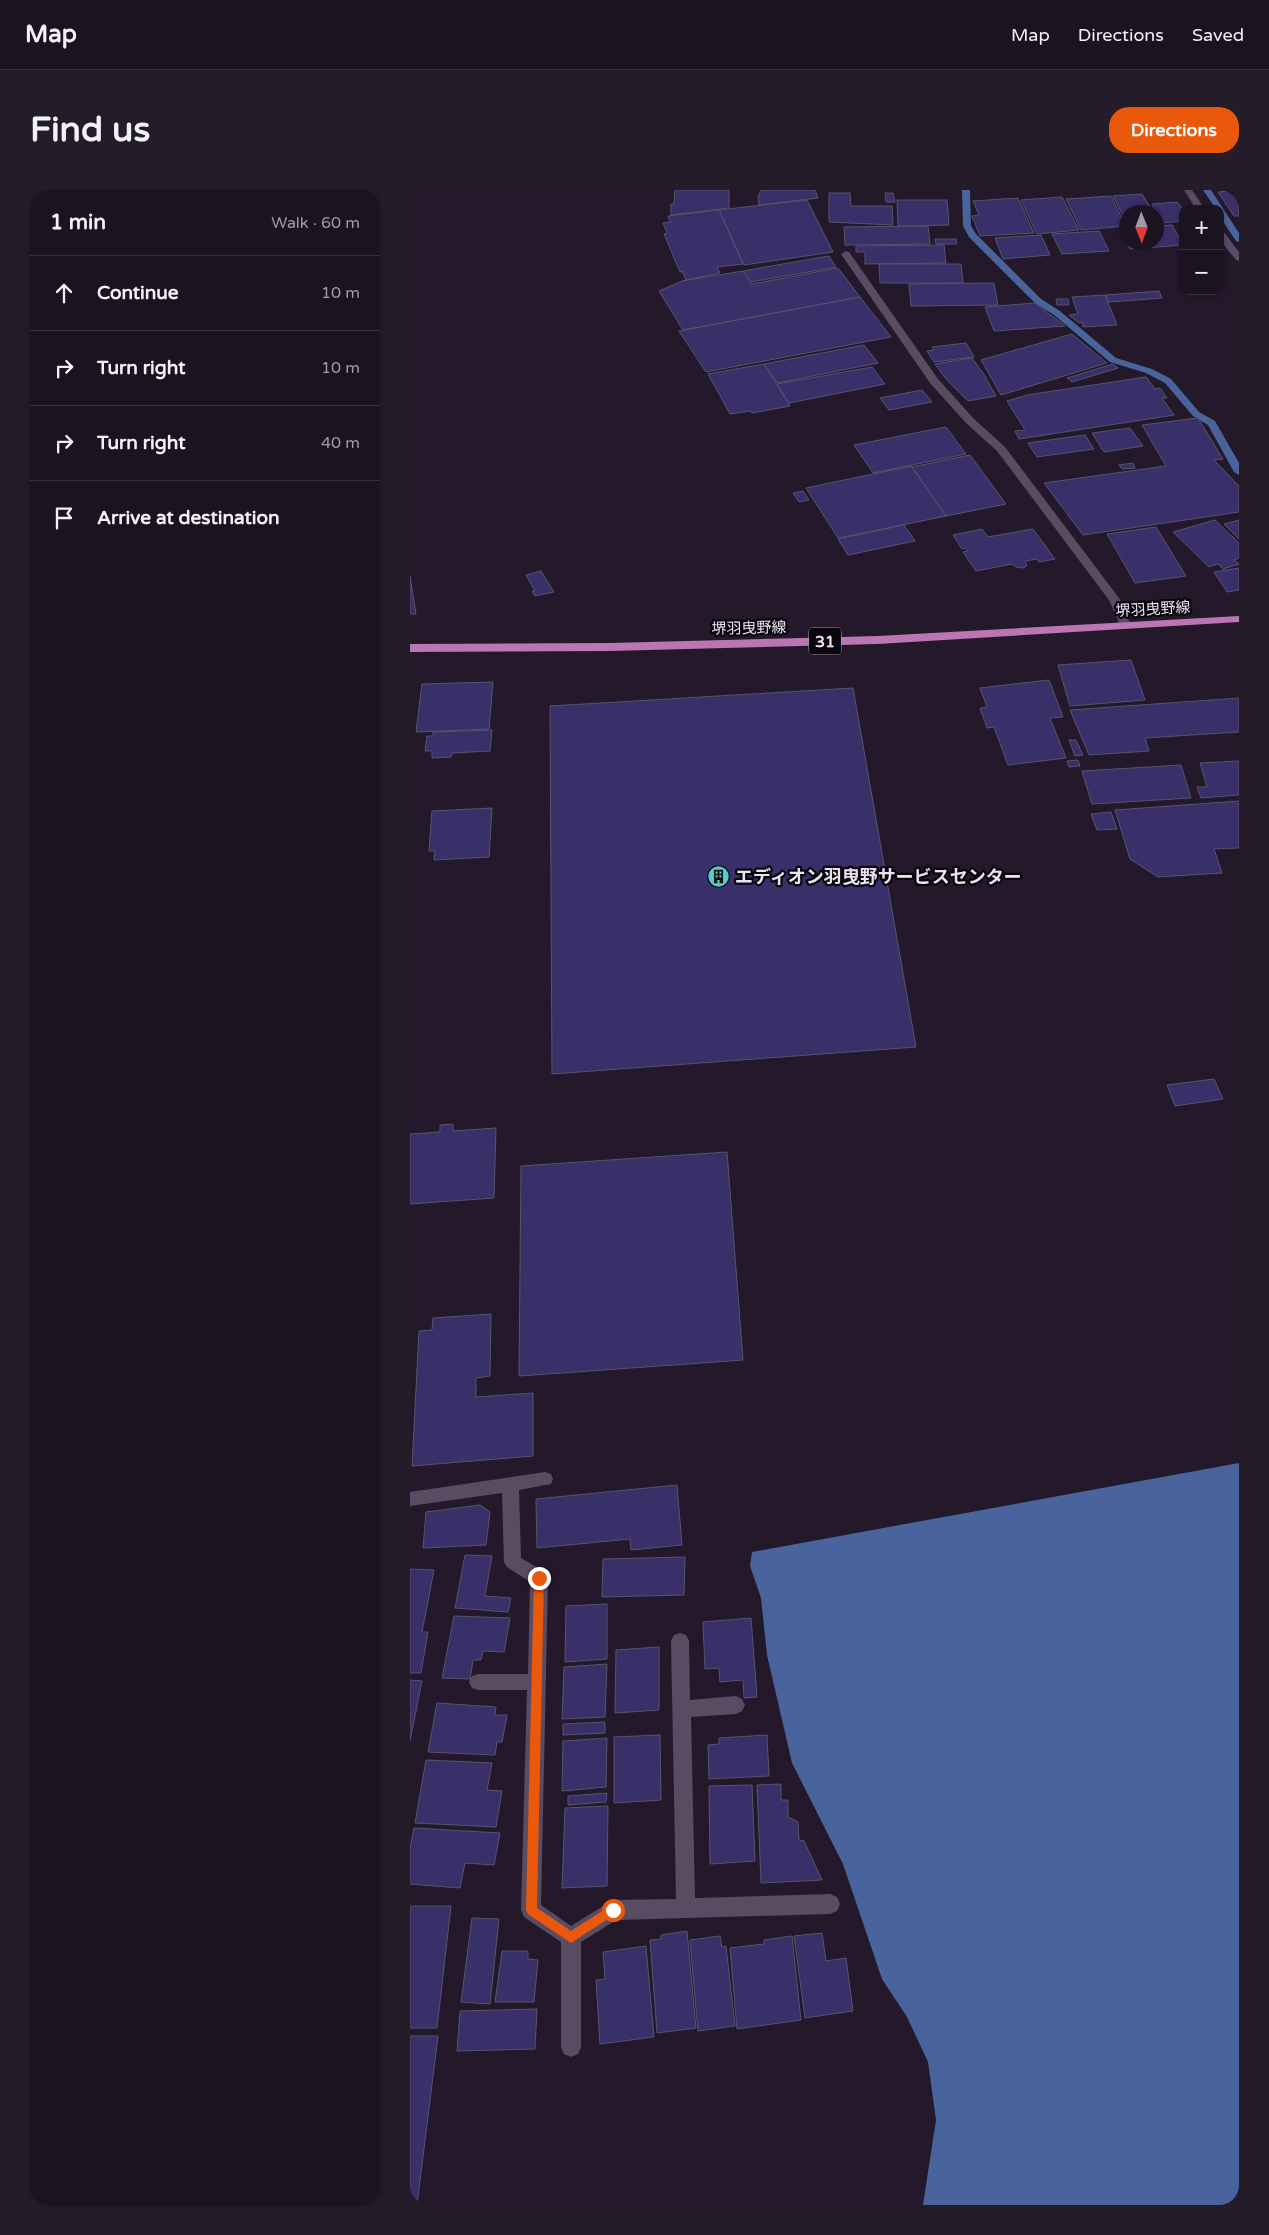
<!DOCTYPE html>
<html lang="en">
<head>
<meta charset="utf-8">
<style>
	:root { --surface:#1b1320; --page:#241c29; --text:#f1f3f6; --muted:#a09ea5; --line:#39323e; --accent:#ea580c }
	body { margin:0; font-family:"Varela Round","Noto Sans JP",sans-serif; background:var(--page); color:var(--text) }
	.controls { position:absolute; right:15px; top:15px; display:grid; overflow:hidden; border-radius:10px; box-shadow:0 1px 4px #0004 }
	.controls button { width:45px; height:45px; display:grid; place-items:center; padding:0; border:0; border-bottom:1px solid var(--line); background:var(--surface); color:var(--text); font:25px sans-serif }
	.compass { position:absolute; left:709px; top:15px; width:45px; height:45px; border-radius:50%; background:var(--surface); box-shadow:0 1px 4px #0004; rotate:179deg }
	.stop { position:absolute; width:15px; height:15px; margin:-11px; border:4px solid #ea580c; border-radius:50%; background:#fff }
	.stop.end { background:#ea580c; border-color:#fff; box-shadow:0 1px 5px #0008 }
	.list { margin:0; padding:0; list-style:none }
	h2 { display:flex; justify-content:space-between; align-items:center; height:65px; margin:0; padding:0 20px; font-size:21px }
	h2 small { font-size:16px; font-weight:400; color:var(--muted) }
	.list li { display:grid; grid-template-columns:32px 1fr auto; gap:15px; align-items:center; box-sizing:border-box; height:75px; padding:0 20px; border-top:1px solid var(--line) }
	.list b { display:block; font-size:19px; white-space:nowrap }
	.list em { font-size:16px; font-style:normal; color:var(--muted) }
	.icon { flex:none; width:28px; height:28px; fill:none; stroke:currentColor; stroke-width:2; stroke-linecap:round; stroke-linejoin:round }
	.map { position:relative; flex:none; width:829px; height:2015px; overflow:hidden; border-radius:20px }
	header { display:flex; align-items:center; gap:30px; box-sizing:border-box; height:70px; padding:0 25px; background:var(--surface); border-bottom:1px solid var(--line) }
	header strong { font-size:24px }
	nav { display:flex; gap:28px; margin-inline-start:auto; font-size:18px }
	.intro { display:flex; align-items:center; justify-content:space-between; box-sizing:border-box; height:120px; padding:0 30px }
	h1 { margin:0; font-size:35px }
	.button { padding:12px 22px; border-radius:20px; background:var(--accent); color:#fff; font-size:18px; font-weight:700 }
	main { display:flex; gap:30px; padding:0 30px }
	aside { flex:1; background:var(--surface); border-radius:20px; box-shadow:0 1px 4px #0004 }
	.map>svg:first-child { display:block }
	.water { fill:#49639c }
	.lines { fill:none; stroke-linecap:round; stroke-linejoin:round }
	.stream { fill:#49639c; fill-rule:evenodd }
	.building { fill:#392f69; stroke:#56556c }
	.minor { fill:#594c62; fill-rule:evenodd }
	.major { fill:#ba75b2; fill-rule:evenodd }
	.route { fill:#ea580c }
	.labels { text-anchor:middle; stroke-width:4.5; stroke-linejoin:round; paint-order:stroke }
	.far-street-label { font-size:15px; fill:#eae3f0; stroke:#0a060e }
	.shield { fill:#0a060e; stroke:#a7a1ac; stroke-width:1 }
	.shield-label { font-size:16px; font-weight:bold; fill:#eae3f0 }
	.poi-label { font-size:18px; font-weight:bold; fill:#eae3f0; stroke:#0a060e; text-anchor:start }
</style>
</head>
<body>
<header>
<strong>Map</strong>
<nav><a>Map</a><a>Directions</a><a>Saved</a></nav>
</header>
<div class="intro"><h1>Find us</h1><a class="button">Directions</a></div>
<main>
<aside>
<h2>1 min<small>Walk · 60 m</small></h2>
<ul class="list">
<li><svg class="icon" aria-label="ahead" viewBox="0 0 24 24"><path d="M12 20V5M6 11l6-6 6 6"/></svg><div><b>Continue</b></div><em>10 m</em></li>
<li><svg class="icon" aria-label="right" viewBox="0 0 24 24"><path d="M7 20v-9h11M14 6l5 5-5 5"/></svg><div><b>Turn right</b></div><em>10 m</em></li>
<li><svg class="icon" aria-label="right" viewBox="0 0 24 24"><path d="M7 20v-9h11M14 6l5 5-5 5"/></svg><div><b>Turn right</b></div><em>40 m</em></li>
<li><svg class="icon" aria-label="arrive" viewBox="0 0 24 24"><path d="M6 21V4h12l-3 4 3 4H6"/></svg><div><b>Arrive at destination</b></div></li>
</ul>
</aside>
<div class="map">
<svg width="829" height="2015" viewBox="0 0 829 2015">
	<rect width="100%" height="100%" fill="#24192b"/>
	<polygon class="water" points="829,1273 829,2015 513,2015 526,1930 518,1872 497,1827 472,1789 433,1674 382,1573 357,1465 351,1408 340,1376 342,1362"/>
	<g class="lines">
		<g class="stream">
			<polygon points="552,0 560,0 561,36 566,44 631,109 650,121 706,168 742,179 761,189 789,222 805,231 829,273 829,285 824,282 798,235 783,226 755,193 736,183 700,172 644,125 625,113 559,47 553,36"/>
			<polygon points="793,0 801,0 829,43 829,52 826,51 810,27 810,19 806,19"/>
		</g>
	</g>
	<g class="building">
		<polygon points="265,0 319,0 319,18 261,25 261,14 264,14"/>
		<polygon points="351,0 405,0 408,8 349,15 348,7"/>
		<polygon points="829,0 829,26 824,26 808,2"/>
		<polygon points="419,3 440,3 441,16 482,16 483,35 419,32"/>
		<polygon points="475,3 483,3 485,12 476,12"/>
		<polygon points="732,4 743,22 716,22 716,31 703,6"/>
		<polygon points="701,6 716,36 671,40 656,9"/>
		<polygon points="652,7 669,40 627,44 611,10"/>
		<polygon points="608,8 624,43 570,46 562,26 569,25 563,11"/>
		<polygon points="397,10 423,62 334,75 309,20"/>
		<polygon points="487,10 537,10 539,35 488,36"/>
		<polygon points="767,12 773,19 773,31 752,33 742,14"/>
		<polygon points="309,20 333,74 307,77 310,83 276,90 272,81 270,82 254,44 257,43 253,33 260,32 258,26"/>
		<polygon points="762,35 773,55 720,59 709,38 716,38 716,52 746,52 746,36"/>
		<polygon points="518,36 520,54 435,55 434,37"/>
		<polygon points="689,41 699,61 652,64 642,44"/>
		<polygon points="631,45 640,65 593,69 585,48"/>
		<polygon points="525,49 546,49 547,54 526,54"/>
		<polygon points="534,55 536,73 455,74 455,62 446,62 446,56"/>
		<polygon points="419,66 426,77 341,92 333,81"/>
		<polygon points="469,74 551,74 553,93 470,93"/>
		<polygon points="428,78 450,107 273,140 249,101 272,91 333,81 342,94"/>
		<polygon points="584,93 588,115 501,116 499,94"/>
		<polygon points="749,101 752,108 699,112 696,105"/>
		<polygon points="695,105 707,135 673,137 672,132 669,133 659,125 668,124 662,107"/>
		<polygon points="450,107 481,147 296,182 269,141"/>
		<polygon points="646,109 658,109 659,115 647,115"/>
		<polygon points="625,113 655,136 584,141 575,117"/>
		<polygon points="662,144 697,173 591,205 571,170"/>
		<polygon points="556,153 564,167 524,172 517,161 524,160 522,157"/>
		<polygon points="454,155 468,173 367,193 354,174"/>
		<polygon points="562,168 573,183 586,206 558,211 536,189 525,174"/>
		<polygon points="354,174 380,216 342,223 340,221 320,224 298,184"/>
		<polygon points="703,174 708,178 662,192 657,188"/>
		<polygon points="462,177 475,194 379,213 367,194"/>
		<polygon points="736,187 745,199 750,198 757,208 752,208 764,225 609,249 605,241 615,240 597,211 617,205"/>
		<polygon points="512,200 522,212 479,220 470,208"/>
		<polygon points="788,228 813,269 804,270 829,296 829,322 673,345 634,293 756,276 732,235"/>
		<polygon points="536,237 556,264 463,283 444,255"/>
		<polygon points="720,238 733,256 694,262 682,243"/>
		<polygon points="675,245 684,259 627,267 618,253"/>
		<polygon points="560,265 596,314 536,326 502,277"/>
		<polygon points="723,273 725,278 712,279 709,275"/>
		<polygon points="501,276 536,326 428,348 396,298"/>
		<polygon points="393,301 399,310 389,312 383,303"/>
		<polygon points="805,330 829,353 829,368 824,370 829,374 813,379 808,374 799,377 763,342"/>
		<polygon points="829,330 829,349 814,334"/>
		<polygon points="494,335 505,351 438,365 428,349"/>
		<polygon points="746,337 776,386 725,393 697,344"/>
		<polygon points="572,339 578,347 623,339 645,369 629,372 627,369 615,371 617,375 614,378 606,377 602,374 566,381 553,362 558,361 555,358 552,359 543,345"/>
		<polygon points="829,378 829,400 817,402 804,382"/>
		<polygon points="131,381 144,402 125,406 122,401 125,401 116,385"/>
		<polygon points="0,386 6,424 0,424"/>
		<polygon points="721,470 735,510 660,516 648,475"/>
		<polygon points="639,490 653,527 640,528 656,568 598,575 584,537 577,538 570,518 577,517 570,498"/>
		<polygon points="83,492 79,539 6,542 12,494"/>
		<polygon points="443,498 506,857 142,884 140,516"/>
		<polygon points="829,508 829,542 735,548 739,561 679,565 660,520"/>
		<polygon points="82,540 80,561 42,563 41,567 22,568 22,561 15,561 17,546 23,546 23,542"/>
		<polygon points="659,550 666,550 673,565 665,566"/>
		<polygon points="668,570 670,576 659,577 657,571"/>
		<polygon points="829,571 829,605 791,608 787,597 797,597 790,573"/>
		<polygon points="771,575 781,608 682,614 672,581"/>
		<polygon points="829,611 829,658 804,659 812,683 748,687 720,669 705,620"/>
		<polygon points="82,618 79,667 24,670 25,661 19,661 22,621"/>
		<polygon points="701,622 707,639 687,640 681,624"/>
		<polygon points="804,889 813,909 765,916 757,895"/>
		<polygon points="43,934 43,941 86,938 84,1008 0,1014 0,944 30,942 30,935"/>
		<polygon points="317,962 333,1170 109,1186 111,976"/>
		<polygon points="81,1124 80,1186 66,1188 66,1207 123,1203 123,1266 2,1276 9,1141 22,1140 23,1128"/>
		<polygon points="267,1295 272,1355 221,1360 220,1349 127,1358 126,1309"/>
		<polygon points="70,1315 80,1322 76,1355 13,1358 16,1322"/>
		<polygon points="55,1365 82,1366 75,1406 101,1408 98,1422 45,1418"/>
		<polygon points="275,1367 274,1405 192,1407 193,1369"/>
		<polygon points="0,1379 24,1380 12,1442 18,1442 11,1483 0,1483"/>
		<polygon points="197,1414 197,1469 155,1472 156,1416"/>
		<polygon points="44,1426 100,1428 94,1462 73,1461 71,1470 63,1470 60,1489 32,1488"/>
		<polygon points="341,1428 347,1507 334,1508 333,1490 310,1492 309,1478 295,1479 293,1432"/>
		<polygon points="249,1457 249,1520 205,1523 206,1460"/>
		<polygon points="197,1474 195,1527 152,1529 154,1477"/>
		<polygon points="0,1490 12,1491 0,1551"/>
		<polygon points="27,1513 86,1517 85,1525 97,1525 92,1552 87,1552 85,1565 18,1562"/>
		<polygon points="195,1532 195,1543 153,1545 153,1534"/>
		<polygon points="250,1545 251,1610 204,1613 204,1547"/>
		<polygon points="357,1545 359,1586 299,1589 298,1555 309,1554 309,1548"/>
		<polygon points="197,1548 196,1597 152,1601 153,1551"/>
		<polygon points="16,1570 82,1573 77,1600 92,1601 86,1637 5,1633"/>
		<polygon points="371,1594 371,1610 378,1610 378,1627 388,1632 389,1650 394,1651 412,1690 351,1693 347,1595"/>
		<polygon points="342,1595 345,1671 300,1674 299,1596"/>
		<polygon points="197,1603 196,1612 158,1615 158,1606"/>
		<polygon points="198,1616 197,1696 152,1698 155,1618"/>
		<polygon points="4,1638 90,1643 84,1675 55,1673 50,1698 0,1694 0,1658"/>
		<polygon points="0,1716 41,1716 27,1838 0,1838"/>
		<polygon points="62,1728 89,1729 80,1814 51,1812"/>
		<polygon points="277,1741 286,1838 247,1843 240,1750 251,1749 251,1745"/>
		<polygon points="412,1743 416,1771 436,1768 443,1821 395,1828 384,1746"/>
		<polygon points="310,1746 312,1757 316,1756 325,1836 288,1841 280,1750"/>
		<polygon points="382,1746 391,1830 327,1839 320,1758 354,1754 354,1750"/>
		<polygon points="236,1756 244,1847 190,1854 186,1790 195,1789 193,1762"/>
		<polygon points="92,1761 118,1761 118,1769 128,1770 124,1812 85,1812"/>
		<polygon points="127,1819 125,1859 47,1861 50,1821"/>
		<polygon points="0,1846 28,1846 7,2015 0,2015"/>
	</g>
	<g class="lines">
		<g class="minor">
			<polygon points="774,0 782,0 795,19 786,19"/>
			<polygon points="810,40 813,41 829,62 829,71 826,70 810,50"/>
			<polygon points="436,61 439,62 528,189 564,229 595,257 709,408 721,435 719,437 711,437 699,410 587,261 556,233 520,193 431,64"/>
			<polygon points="135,1282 141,1284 143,1289 141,1294 109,1300 111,1368 135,1382 138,1388 131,1715 161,1736 203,1710 266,1709 261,1451 264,1445 270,1443 276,1445 279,1451 280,1510 326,1506 332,1509 335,1515 332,1521 326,1524 281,1527 285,1708 420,1704 427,1707 430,1714 427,1721 420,1724 206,1730 171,1752 171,1857 168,1864 161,1867 154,1864 151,1857 151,1752 114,1727 111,1720 117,1500 68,1500 62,1498 59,1492 62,1486 68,1484 118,1484 120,1392 97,1377 94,1372 92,1303 0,1316 0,1302"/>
		</g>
		<polygon class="major" points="829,426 829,432 468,454 200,461 0,462 0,454 200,453 468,446"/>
	</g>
	<polygon class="route" points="129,1384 134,1388 127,1718 161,1741 200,1716 207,1716 209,1720 207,1723 161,1753 118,1724 116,1720 124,1388"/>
	<defs>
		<symbol id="building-disc" viewBox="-11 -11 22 22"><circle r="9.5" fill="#52cdcd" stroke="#0a060e"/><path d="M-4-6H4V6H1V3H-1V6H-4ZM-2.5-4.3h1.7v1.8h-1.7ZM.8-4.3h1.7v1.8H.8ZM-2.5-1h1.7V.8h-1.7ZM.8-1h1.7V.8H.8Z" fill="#111"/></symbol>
	</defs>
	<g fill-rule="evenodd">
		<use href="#building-disc" x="296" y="674" width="25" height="25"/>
	</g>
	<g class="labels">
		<g class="far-street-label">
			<text transform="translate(743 419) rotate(-3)" y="5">堺羽曳野線</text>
			<text transform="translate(339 438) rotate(-1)" y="5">堺羽曳野線</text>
		</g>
		<rect class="shield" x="399" y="437.5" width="32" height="27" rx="4"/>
		<g class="shield-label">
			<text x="415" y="457">31</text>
		</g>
		<g class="poi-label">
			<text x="325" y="693">エディオン羽曳野サービスセンター</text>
		</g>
	</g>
</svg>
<div class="controls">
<button>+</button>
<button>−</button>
</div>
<svg class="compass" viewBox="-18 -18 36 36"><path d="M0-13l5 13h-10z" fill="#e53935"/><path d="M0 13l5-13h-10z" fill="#a09ea5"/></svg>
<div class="stop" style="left:203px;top:1720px"></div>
<div class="stop end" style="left:129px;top:1388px"></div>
</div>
</main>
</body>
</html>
